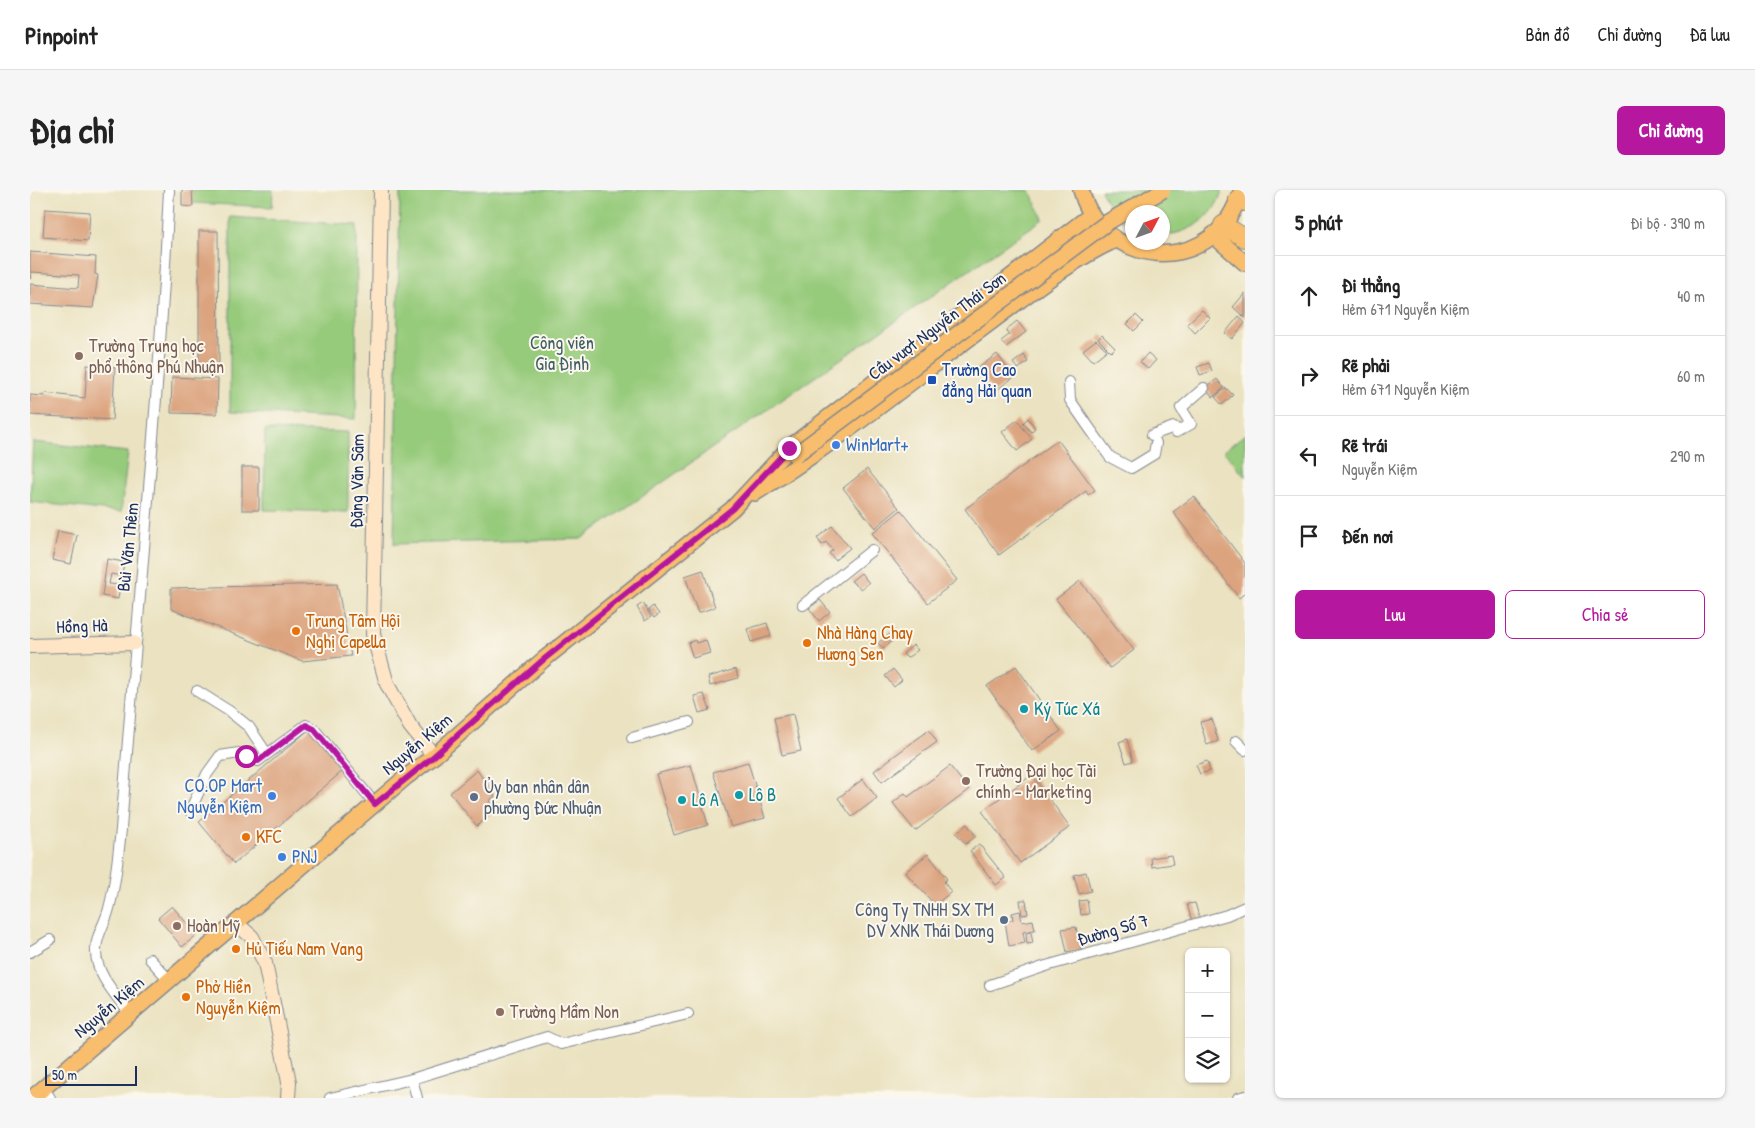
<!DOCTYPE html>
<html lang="vi">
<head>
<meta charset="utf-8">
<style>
	:root { --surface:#fff; --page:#f6f6f6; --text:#222; --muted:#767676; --line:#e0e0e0; --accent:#b5179e }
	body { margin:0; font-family:"Patrick Hand",sans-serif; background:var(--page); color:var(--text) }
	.controls { position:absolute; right:15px; bottom:15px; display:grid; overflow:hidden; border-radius:8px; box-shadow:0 1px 4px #0004 }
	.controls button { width:45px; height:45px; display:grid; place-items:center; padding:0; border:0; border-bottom:1px solid var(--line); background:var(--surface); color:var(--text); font:25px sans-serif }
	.compass { position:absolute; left:1095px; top:15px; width:45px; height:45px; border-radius:50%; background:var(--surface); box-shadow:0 1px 4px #0004; rotate:49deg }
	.scale { position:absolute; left:15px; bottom:12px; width:92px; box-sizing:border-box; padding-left:5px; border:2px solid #1b2f5e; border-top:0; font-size:14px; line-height:18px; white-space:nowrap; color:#1b2f5e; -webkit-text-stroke:4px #fbf7ec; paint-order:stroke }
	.stop { position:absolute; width:15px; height:15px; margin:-11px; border:4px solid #b5179e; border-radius:50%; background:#fff }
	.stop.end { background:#b5179e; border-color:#fff; box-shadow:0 1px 5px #0008 }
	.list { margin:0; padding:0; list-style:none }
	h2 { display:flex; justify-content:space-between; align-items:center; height:65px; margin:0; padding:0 20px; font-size:21px }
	h2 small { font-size:16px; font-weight:400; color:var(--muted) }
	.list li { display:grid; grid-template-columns:32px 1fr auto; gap:15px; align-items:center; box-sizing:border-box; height:80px; padding:0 20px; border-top:1px solid var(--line) }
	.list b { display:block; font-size:19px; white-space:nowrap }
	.list p { margin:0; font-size:16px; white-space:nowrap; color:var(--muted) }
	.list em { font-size:16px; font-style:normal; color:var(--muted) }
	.actions { display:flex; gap:10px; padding:15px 20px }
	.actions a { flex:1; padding:11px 0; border:1px solid var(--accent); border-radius:8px; text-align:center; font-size:18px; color:var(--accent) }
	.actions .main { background:var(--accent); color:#fff }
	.icon { flex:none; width:28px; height:28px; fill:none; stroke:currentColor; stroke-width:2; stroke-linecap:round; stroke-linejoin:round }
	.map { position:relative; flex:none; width:1215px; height:908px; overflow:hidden; border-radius:8px }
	header { display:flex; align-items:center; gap:30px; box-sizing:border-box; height:70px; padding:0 25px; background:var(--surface); border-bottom:1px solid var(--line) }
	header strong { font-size:24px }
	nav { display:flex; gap:28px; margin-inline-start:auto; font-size:18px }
	.intro { display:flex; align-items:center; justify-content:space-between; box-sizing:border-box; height:120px; padding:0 30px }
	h1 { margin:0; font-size:35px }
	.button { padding:12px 22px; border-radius:8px; background:var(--accent); color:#fff; font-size:18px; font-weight:700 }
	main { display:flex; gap:30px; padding:0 30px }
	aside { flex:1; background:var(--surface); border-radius:8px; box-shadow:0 1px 4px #0004 }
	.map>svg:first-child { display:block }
	.green { fill:#97cb7c; stroke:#597d6d }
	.building { fill:#dba37e }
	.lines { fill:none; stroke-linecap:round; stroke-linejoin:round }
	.street-casing { stroke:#82888f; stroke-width:12 }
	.secondary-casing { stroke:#82888f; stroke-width:16 }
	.primary-casing { stroke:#82888f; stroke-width:18 }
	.highway-casing { stroke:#82888f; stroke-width:20 }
	.street { stroke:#fff; stroke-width:10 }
	.secondary { stroke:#fde5c5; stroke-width:14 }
	.primary { stroke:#f9be6d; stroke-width:15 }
	.highway { stroke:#f9be6d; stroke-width:18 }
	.primary-bridge-casing { stroke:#82888f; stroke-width:18; stroke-linecap:butt }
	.primary-bridge { stroke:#f9be6d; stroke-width:15 }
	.route { stroke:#b5179e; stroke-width:6 }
	.education-dot { fill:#8d6e63; stroke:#fbf7ec; stroke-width:2 }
	.transit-dot { fill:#1a4fb4; stroke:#fbf7ec; stroke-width:2 }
	.shop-dot { fill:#3f7fe0; stroke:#fbf7ec; stroke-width:2 }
	.food-dot { fill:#e8710a; stroke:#fbf7ec; stroke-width:2 }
	.culture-dot { fill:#0f9aa8; stroke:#fbf7ec; stroke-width:2 }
	.service-dot { fill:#5c6f8a; stroke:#fbf7ec; stroke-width:2 }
	.labels { text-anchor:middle; stroke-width:4; stroke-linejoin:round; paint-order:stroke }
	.street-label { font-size:18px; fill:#1b2f5e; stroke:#fbf7ec }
	.park-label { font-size:18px; fill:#405e67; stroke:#fbf7ec }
	.education-label { font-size:18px; fill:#785e54; stroke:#fbf7ec; text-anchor:start }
	.transit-label { font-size:18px; fill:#164399; stroke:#fbf7ec; text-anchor:start }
	.shop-label { font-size:18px; fill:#366cbe; stroke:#fbf7ec; text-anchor:start }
	.food-label { font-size:18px; fill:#c56008; stroke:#fbf7ec; text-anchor:start }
	.culture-label { font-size:18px; fill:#0d838f; stroke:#fbf7ec; text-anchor:start }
	.service-label { font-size:18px; fill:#4e5e75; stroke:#fbf7ec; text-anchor:start }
</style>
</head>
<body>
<header>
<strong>Pinpoint</strong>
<nav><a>Bản đồ</a><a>Chỉ đường</a><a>Đã lưu</a></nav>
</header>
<div class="intro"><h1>Địa chỉ</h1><a class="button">Chỉ đường</a></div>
<main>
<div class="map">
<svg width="1215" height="908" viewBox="0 0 1215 908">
	<rect width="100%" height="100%" fill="#fbf7ec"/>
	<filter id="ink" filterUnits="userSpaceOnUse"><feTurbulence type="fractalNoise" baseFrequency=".02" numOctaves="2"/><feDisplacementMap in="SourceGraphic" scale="10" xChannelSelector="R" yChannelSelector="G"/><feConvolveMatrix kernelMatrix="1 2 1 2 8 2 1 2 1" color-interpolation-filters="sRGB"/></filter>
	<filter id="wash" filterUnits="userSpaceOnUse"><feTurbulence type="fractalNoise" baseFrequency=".0096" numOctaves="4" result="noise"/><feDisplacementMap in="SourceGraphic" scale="20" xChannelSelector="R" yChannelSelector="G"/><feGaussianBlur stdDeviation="1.12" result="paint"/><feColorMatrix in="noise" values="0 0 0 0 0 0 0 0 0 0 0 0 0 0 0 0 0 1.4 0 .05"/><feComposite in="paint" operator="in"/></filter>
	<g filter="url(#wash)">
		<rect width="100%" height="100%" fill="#eae2c0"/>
		<g class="green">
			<polygon points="162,0 243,0 242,17 162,13"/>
			<polygon points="370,0 1000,0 1013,29 551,349 364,354"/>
			<path d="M1071,0H1192C1185,29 1160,42 1133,46L1132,22H1102V38C1086,29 1079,16 1071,0Z"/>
			<polygon points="200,27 327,35 326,229 200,222"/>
			<polygon points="235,240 318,242 318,322 234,320"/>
			<polygon points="1215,244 1215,287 1194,261"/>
			<polygon points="3,252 98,262 91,322 0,312"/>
		</g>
		<g id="blocks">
			<g class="building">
				<polygon points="152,0 162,0 163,17 152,16"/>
				<polygon points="15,19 60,22 58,51 13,47"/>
				<polygon points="169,41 188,41 189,178 169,178"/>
				<polygon points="0,62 66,67 65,84 68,85 63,118 0,114 0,94 48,98 49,85 2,82 0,89"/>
				<polygon points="1215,103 1215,128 1203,117"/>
				<polygon points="1172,120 1180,128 1165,143 1157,134"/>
				<polygon points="1106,125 1113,132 1104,141 1097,134"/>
				<polygon points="1209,126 1215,133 1202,149 1195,143"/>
				<polygon points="987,131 996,142 976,157 971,151 979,145 976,140"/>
				<polygon points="1072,145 1085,158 1081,162 1068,149"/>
				<polygon points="1066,150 1077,160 1063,171 1053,160"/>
				<polygon points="1118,163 1126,170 1118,179 1110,172"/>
				<polygon points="967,164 984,187 964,202 947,179"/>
				<polygon points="994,165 998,172 988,179 983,173"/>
				<polygon points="1179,173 1182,181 1170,185 1167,177"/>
				<polygon points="57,175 85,177 82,230 0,225 0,205 14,206 14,203 55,208"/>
				<polygon points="142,187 188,189 187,224 141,223"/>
				<polygon points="1187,189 1194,198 1183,207 1175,198"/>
				<polygon points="1196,198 1203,205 1192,215 1185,207"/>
				<polygon points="998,228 1005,238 1001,242 993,233"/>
				<polygon points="987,230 1002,249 987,261 972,242"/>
				<polygon points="1028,250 1065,300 1058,305 1056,301 969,365 935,319"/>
				<rect x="212" y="277" width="17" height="43"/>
				<polygon points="837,279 869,318 845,338 813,298"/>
				<polygon points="1164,306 1215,373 1215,403 1209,408 1143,322"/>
				<polygon points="871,320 927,390 898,413 842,343"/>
				<polygon points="802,336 820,358 805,370 799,363 803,360 796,352 792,355 787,348"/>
				<polygon points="28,341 47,345 41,374 22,370"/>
				<polygon points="77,369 94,372 92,386 81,384 79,394 90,395 88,409 72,406"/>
				<polygon points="673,380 685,417 668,423 655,386"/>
				<polygon points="831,383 839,393 831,399 821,391"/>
				<polygon points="1050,391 1104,460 1080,478 1026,409"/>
				<polygon points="307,394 321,466 272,471 141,419 141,398"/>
				<polygon points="790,410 800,422 789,431 779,418"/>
				<polygon points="613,413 621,427 615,431 607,417"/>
				<polygon points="623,416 629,424 624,428 618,420"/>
				<polygon points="737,433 741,446 721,452 717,439"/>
				<polygon points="865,440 869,445 853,459 848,453"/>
				<polygon points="665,450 666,453 676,450 680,463 663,468 658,453"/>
				<polygon points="883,455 888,460 877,468 873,464"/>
				<polygon points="986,476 1031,541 1002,561 957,496"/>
				<polygon points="706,479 708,488 680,496 678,487"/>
				<polygon points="863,479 872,490 864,497 855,486"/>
				<polygon points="674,504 680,520 669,523 664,506"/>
				<polygon points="763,524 771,561 752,565 744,528"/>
				<polygon points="1182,529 1188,551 1177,555 1170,532"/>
				<polygon points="281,538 315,579 204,674 169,632"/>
				<polygon points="899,540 907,552 852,592 844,581"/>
				<polygon points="1097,549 1103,571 1096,573 1089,552"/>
				<polygon points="1177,571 1180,581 1170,584 1166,575"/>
				<polygon points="718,572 735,628 701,637 683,582"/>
				<polygon points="661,575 678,635 644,645 626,584"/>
				<polygon points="920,576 939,600 885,641 863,613 875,603 878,607"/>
				<polygon points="447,580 465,606 459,611 466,619 447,636 420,603"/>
				<polygon points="1002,585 1040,637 990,673 952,621"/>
				<polygon points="833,589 847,608 822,627 808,608"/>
				<polygon points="937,634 946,646 936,654 926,643"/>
				<polygon points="949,654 976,688 966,695 940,661"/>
				<polygon points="898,664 917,689 914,692 921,702 905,715 875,682"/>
				<polygon points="1141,665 1143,674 1122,677 1121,668"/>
				<polygon points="1056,682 1061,701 1049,704 1044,685"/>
				<polygon points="990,710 996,710 998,724 992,725"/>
				<polygon points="1057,710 1059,724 1051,725 1049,711"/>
				<polygon points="1165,713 1170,730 1162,732 1157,714"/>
				<polygon points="142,716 167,745 152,757 128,728"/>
				<polygon points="990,721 992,732 1003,730 1005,740 993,742 995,753 979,756 975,731 983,730 982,723"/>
				<polygon points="1046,737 1051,759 1037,762 1032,739"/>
				<polygon points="1001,742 1003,753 997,754 996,743"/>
			</g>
		</g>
	</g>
	<g filter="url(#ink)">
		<use href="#blocks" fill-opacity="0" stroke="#82888f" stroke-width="1"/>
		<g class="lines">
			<defs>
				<g id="street">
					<polyline points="1039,192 1040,210 1058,236 1080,267 1101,278 1124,264 1126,253"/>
					<polyline points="1122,245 1144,237 1146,242 1161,234 1151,218 1174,198"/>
					<polyline points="773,415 842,360"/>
					<polyline points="167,501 199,521 219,537 237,564"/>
					<polyline points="602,548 659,532"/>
					<polyline points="1206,551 1215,560"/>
					<polyline points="160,621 177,584 190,566 209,563 228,571 276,535 284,539 345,614"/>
					<polyline points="0,762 20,750"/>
					<polyline points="120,769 140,791"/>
					<polyline points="960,795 1016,776 1197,725 1215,717"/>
					<path d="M100,824C87,806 66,785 66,762C65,748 74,735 78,722C84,702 89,660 91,639C107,426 129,213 139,0"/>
					<polyline points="382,889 387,908"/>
					<polyline points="13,897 20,908"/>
					<polyline points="300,908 382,889 517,847 531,854 658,824"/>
					<polyline points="1208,908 1215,906"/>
				</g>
				<g id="secondary">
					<polyline points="351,0 343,444 357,494 380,536 404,566"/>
					<polyline points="0,456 104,453"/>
					<polyline points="206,733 222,747 235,773 259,892 258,908"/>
				</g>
				<g id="primary">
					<path d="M1051,0C1066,60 1143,86 1189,40C1200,29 1206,15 1212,0"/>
					<polyline points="1183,45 1215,73"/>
					<path d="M725,303C805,254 877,194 953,138C996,106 1036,73 1085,50"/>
					<polyline points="2,908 376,587 404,566 513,470 702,319 759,258 1061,25"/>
				</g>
				<g id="highway">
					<polyline points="1208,9 1215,12"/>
					<polyline points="1193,35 1215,48"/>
				</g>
			</defs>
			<use href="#street" class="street-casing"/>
			<use href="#secondary" class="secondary-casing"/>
			<use href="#primary" class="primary-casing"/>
			<use href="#highway" class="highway-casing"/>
			<use href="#street" class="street"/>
			<use href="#secondary" class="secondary"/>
			<use href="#primary" class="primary"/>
			<use href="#highway" class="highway"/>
			<defs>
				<polyline id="primary-bridge" points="765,265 1078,32 1133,0"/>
			</defs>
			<use href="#primary-bridge" class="primary-bridge-casing"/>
			<use href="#primary-bridge" class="primary-bridge"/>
		</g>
	</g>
	<g class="lines" filter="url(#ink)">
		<polyline class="route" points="216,566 228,571 276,535 284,539 345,614 404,566 513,470 702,319 759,258"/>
	</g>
	<g class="education-dot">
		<circle cx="49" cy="166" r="5"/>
		<circle cx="936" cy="591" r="5"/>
		<circle cx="147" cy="736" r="5"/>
		<circle cx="470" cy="822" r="5"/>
	</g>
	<rect class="transit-dot" x="897" y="185" width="10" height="10" rx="2.5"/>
	<g class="shop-dot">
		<circle cx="806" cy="255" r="5"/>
		<circle cx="242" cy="606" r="5"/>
		<circle cx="252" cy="667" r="5"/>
	</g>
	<g class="food-dot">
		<circle cx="266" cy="441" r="5"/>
		<circle cx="777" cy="453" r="5"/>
		<circle cx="216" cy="647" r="5"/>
		<circle cx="206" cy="759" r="5"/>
		<circle cx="156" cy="807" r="5"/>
	</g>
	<g class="culture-dot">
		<circle cx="994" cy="519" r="5"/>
		<circle cx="709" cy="605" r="5"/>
		<circle cx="652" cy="610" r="5"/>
	</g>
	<g class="service-dot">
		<circle cx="444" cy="607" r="5"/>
		<circle cx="974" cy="730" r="5"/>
	</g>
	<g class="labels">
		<g class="street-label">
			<text transform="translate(907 136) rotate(-37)" y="6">Cầu vượt Nguyễn Thái Sơn</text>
			<text transform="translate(327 291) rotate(-89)" y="6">Đặng Văn Sâm</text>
			<text transform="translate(98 357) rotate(-84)" y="6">Bùi Văn Thêm</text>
			<text transform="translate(52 436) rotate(-2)" y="6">Hồng Hà</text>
			<text transform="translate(387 554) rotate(-40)" y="6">Nguyễn Kiệm</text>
			<text transform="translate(1083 740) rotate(-16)" y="6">Đường Số 7</text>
			<text transform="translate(79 817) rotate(-40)" y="6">Nguyễn Kiệm</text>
		</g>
		<g class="park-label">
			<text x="532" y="159">Công viên<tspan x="532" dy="21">Gia Định</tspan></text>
		</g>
		<g class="education-label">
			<text x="59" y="162">Trường Trung học<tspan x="59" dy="21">phổ thông Phú Nhuận</tspan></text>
			<text x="946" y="587">Trường Đại học Tài<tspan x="946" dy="21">chính - Marketing</tspan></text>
			<text x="157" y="742">Hoàn Mỹ</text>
			<text x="480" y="828">Trường Mầm Non</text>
		</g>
		<g class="transit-label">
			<text x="912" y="186">Trường Cao<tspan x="912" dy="21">đẳng Hải quan</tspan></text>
		</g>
		<g class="shop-label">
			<text x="816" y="261">WinMart+</text>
			<text x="232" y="602" text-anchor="end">CO.OP Mart<tspan x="232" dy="21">Nguyễn Kiệm</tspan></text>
			<text x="262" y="673">PNJ</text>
		</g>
		<g class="food-label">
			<text x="276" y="437">Trung Tâm Hội<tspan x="276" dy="21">Nghị Capella</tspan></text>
			<text x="787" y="449">Nhà Hàng Chay<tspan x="787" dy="21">Hương Sen</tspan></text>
			<text x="226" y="653">KFC</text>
			<text x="216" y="765">Hủ Tiếu Nam Vang</text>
			<text x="166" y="803">Phở Hiền<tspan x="166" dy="21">Nguyễn Kiệm</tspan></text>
		</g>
		<g class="culture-label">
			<text x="1004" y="525">Ký Túc Xá</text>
			<text x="719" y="611">Lô B</text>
			<text x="662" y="616">Lô A</text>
		</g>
		<g class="service-label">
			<text x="454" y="603">Ủy ban nhân dân<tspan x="454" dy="21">phường Đức Nhuận</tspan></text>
			<text x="964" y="726" text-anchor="end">Công Ty TNHH SX TM<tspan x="964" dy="21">DV XNK Thái Dương</tspan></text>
		</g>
	</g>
</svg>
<div class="controls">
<button>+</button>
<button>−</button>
<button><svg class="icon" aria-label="layers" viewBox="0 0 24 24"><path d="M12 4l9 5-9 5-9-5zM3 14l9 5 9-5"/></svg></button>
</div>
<svg class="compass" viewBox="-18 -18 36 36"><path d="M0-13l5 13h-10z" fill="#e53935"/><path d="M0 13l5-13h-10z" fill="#767676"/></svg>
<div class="scale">50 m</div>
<div class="stop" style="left:216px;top:566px"></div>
<div class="stop end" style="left:759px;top:258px"></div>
</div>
<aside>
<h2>5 phút<small>Đi bộ · 390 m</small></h2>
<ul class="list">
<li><svg class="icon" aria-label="ahead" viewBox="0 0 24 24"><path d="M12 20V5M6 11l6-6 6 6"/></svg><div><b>Đi thẳng</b><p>Hẻm 671 Nguyễn Kiệm</p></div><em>40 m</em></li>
<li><svg class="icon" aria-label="right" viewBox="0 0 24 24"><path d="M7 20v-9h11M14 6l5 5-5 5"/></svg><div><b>Rẽ phải</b><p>Hẻm 671 Nguyễn Kiệm</p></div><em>60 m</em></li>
<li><svg class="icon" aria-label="left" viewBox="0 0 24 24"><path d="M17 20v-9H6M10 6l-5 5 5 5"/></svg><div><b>Rẽ trái</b><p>Nguyễn Kiệm</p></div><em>290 m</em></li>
<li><svg class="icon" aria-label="arrive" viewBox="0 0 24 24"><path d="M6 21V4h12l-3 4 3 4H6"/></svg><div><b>Đến nơi</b></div></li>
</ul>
<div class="actions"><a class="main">Lưu</a><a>Chia sẻ</a></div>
</aside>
</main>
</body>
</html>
